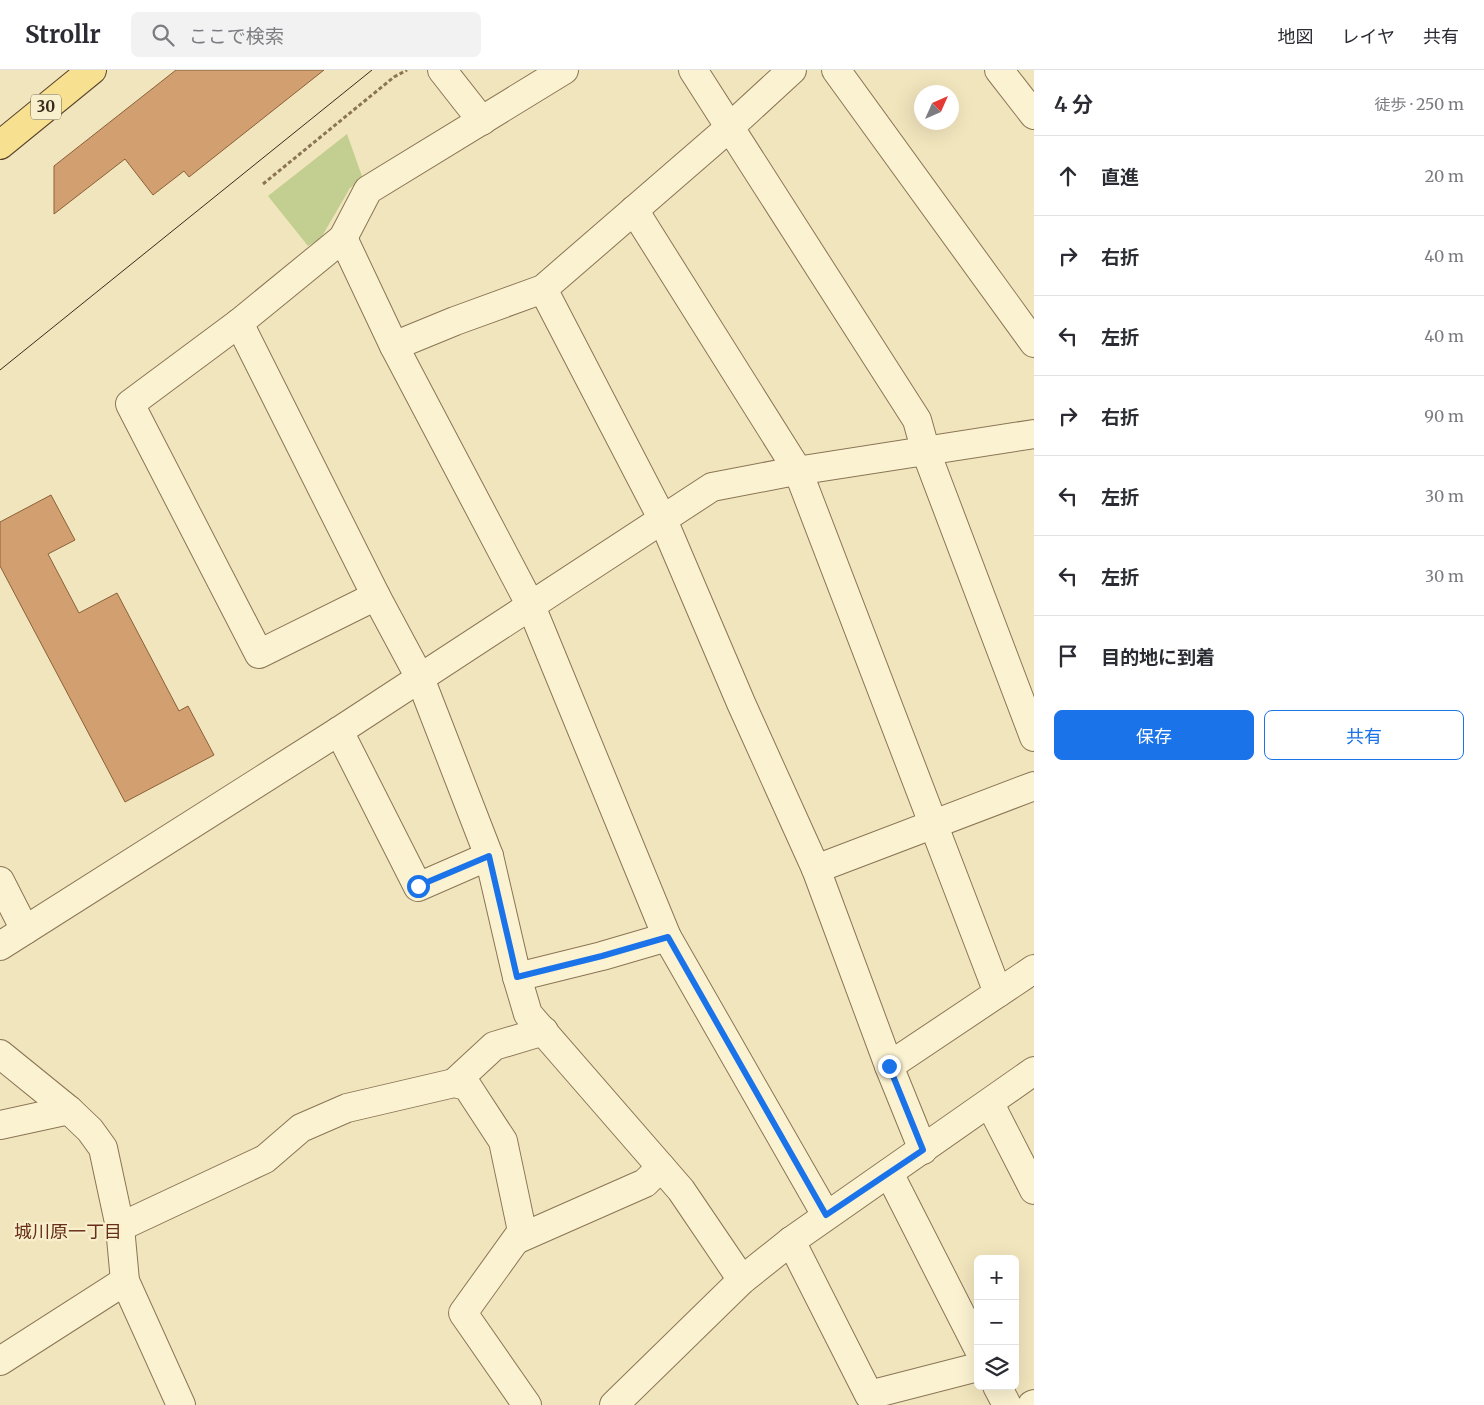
<!DOCTYPE html>
<html lang="ja">
<head>
<meta charset="utf-8">
<style>
	:root { --surface:#fff; --page:#f2f2f3; --text:#2b2b33; --muted:#7c7c81; --line:#e1e1e2; --accent:#1a73e8 }
	body { margin:0; font-family:Merriweather,"Noto Sans JP",serif; background:var(--page); color:var(--text) }
	.controls { position:absolute; right:15px; bottom:15px; display:grid; overflow:hidden; border-radius:8px; box-shadow:0 5px 20px #0002 }
	.controls button { width:45px; height:45px; display:grid; place-items:center; padding:0; border:0; border-bottom:1px solid var(--line); background:var(--surface); color:var(--text); font:25px sans-serif }
	.compass { position:absolute; left:914px; top:15px; width:45px; height:45px; border-radius:50%; background:var(--surface); box-shadow:0 5px 20px #0002; rotate:45deg }
	.stop { position:absolute; width:15px; height:15px; margin:-11px; border:4px solid #1a73e8; border-radius:50%; background:#fff }
	.stop.end { background:#1a73e8; border-color:#fff; box-shadow:0 1px 5px #0008 }
	.list { margin:0; padding:0; list-style:none }
	h2 { display:flex; justify-content:space-between; align-items:center; height:65px; margin:0; padding:0 20px; font-size:21px }
	h2 small { font-size:16px; font-weight:400; color:var(--muted) }
	.list li { display:grid; grid-template-columns:32px 1fr auto; gap:15px; align-items:center; box-sizing:border-box; height:80px; padding:0 20px; border-top:1px solid var(--line) }
	.list b { display:block; font-size:19px; white-space:nowrap }
	.list em { font-size:16px; font-style:normal; color:var(--muted) }
	.actions { display:flex; gap:10px; padding:15px 20px }
	.actions a { flex:1; padding:11px 0; border:1px solid var(--accent); border-radius:8px; text-align:center; font-size:18px; color:var(--accent) }
	.actions .main { background:var(--accent); color:#fff }
	.icon { flex:none; width:28px; height:28px; fill:none; stroke:currentColor; stroke-width:2; stroke-linecap:round; stroke-linejoin:round }
	.map { position:relative; flex:none; width:1034px; height:1335px; overflow:hidden }
	header { display:flex; align-items:center; gap:30px; box-sizing:border-box; height:70px; padding:0 25px; background:var(--surface); border-bottom:1px solid var(--line) }
	header strong { font-size:24px }
	nav { display:flex; gap:28px; margin-inline-start:auto; font-size:18px }
	.search { width:350px; height:45px; background:var(--page); display:flex; align-items:center; gap:12px; box-sizing:border-box; padding:0 18px; border-radius:8px; color:var(--muted); font-size:19px }
	main { display:flex }
	aside { flex:1; background:var(--surface) }
	.map>svg:first-child { display:block }
	.green { fill:#c3cf90 }
	.building { fill:#d2a070; stroke:#8b6039 }
	.lines { fill:none; stroke-linecap:round; stroke-linejoin:round }
	.minor-casing { stroke:#8a7555; stroke-width:30 }
	.major-casing { stroke:#57422a; stroke-width:30 }
	.path { stroke:#8a7555; stroke-width:3; stroke-dasharray:4 2.5; stroke-linecap:butt }
	.minor { stroke:#fbf2d1; stroke-width:28 }
	.major { stroke:#f8e091; stroke-width:28 }
	.tram { stroke:#382b1b; stroke-width:1 }
	.route { stroke:#1a73e8; stroke-width:6 }
	.labels { text-anchor:middle; stroke-width:4.5; stroke-linejoin:round; paint-order:stroke }
	.shield { fill:#f8efcd; stroke:#726650; stroke-width:1 }
	.shield-label { font-size:15px; font-weight:bold; fill:#382b1b }
	.neighbourhood-label { font-size:18px; fill:#682e17; stroke:#f8efcd }
</style>
</head>
<body>
<header>
<strong>Strollr</strong>
<div class="search"><svg class="icon" aria-label="search" viewBox="0 0 24 24"><circle cx="10" cy="10" r="6"/><path d="M15 15l6 6"/></svg>ここで検索</div>
<nav><a>地図</a><a>レイヤ</a><a>共有</a></nav>
</header>
<main>
<div class="map">
<svg width="1034" height="1335" viewBox="0 0 1034 1335">
	<rect width="100%" height="100%" fill="#f1e5bd"/>
	<polygon class="green" points="347,64 363,109 350,118 321,168 308,176 268,126"/>
	<g class="building">
		<polygon points="176,0 324,0 189,107 184,101 153,125 125,89 54,144 54,96"/>
		<polygon points="51,425 75,470 48,484 79,543 117,523 179,641 188,636 214,685 125,732 0,496 0,452"/>
	</g>
	<g class="lines">
		<defs>
			<g id="minor">
				<polyline points="442,0 482,51"/>
				<polyline points="693,0 917,350 926,382 1034,667"/>
				<polyline points="836,0 1034,273"/>
				<polyline points="999,0 1034,45"/>
				<polyline points="634,140 798,401 998,923"/>
				<polyline points="343,168 368,120 564,0"/>
				<polyline points="543,219 663,450 741,633 816,799 889,996 1034,899"/>
				<polyline points="239,253 376,526 420,608 489,786 517,907 602,886 667,867"/>
				<polyline points="394,276 455,251 543,219 730,57 792,0"/>
				<polyline points="376,526 259,584 130,334 239,253 343,168 394,276 531,536 667,867 826,1145"/>
				<polyline points="339,661 418,817 489,786"/>
				<polyline points="816,799 1034,716"/>
				<polyline points="0,811 25,860"/>
				<polyline points="0,876 339,661 712,417 790,402 1034,364"/>
				<polyline points="517,907 528,944 681,1120 742,1210"/>
				<polyline points="0,984 69,1040 90,1060 103,1078 120,1157 125,1211 181,1335"/>
				<polyline points="889,996 923,1080"/>
				<polyline points="454,1013 494,976 544,961"/>
				<polyline points="990,1034 1034,1120"/>
				<polyline points="0,1055 69,1040"/>
				<polyline points="889,1103 978,1278"/>
				<polyline points="120,1157 265,1089 301,1058 347,1038 454,1013 467,1016 503,1071 522,1161 463,1243 527,1335"/>
				<polyline points="518,1169 645,1113 661,1097"/>
				<polyline points="791,1171 869,1325 978,1297"/>
				<polyline points="0,1291 125,1211"/>
				<polyline points="997,1316 1007,1335"/>
				<polyline points="614,1335 742,1210 791,1171 1034,1001"/>
				<polyline points="1032,1335 1034,1334"/>
			</g>
			<polyline id="major" points="0,75 92,0"/>
		</defs>
		<use href="#minor" class="minor-casing"/>
		<use href="#major" class="major-casing"/>
		<polyline class="path" points="263,114 394,7 407,0"/>
		<use href="#minor" class="minor"/>
		<use href="#major" class="major"/>
		<polyline class="tram" points="0,300 372,0"/>
	</g>
	<g class="lines">
		<polyline class="route" points="418,816 489,786 517,907 602,886 668,867 826,1145 923,1080 889,996"/>
	</g>
	<g class="labels">
		<rect class="shield" x="31" y="24.5" width="30" height="25" rx="4"/>
		<g class="shield-label">
			<text x="46" y="42">30</text>
		</g>
		<g class="neighbourhood-label">
			<text x="68" y="1168">城川原一丁目</text>
		</g>
	</g>
</svg>
<div class="controls">
<button>+</button>
<button>−</button>
<button><svg class="icon" aria-label="layers" viewBox="0 0 24 24"><path d="M12 4l9 5-9 5-9-5zM3 14l9 5 9-5"/></svg></button>
</div>
<svg class="compass" viewBox="-18 -18 36 36"><path d="M0-13l5 13h-10z" fill="#e53935"/><path d="M0 13l5-13h-10z" fill="#7c7c81"/></svg>
<div class="stop" style="left:418px;top:816px"></div>
<div class="stop end" style="left:889px;top:996px"></div>
</div>
<aside>
<h2>4 分<small>徒歩 · 250 m</small></h2>
<ul class="list">
<li><svg class="icon" aria-label="ahead" viewBox="0 0 24 24"><path d="M12 20V5M6 11l6-6 6 6"/></svg><div><b>直進</b></div><em>20 m</em></li>
<li><svg class="icon" aria-label="right" viewBox="0 0 24 24"><path d="M7 20v-9h11M14 6l5 5-5 5"/></svg><div><b>右折</b></div><em>40 m</em></li>
<li><svg class="icon" aria-label="left" viewBox="0 0 24 24"><path d="M17 20v-9H6M10 6l-5 5 5 5"/></svg><div><b>左折</b></div><em>40 m</em></li>
<li><svg class="icon" aria-label="right" viewBox="0 0 24 24"><path d="M7 20v-9h11M14 6l5 5-5 5"/></svg><div><b>右折</b></div><em>90 m</em></li>
<li><svg class="icon" aria-label="left" viewBox="0 0 24 24"><path d="M17 20v-9H6M10 6l-5 5 5 5"/></svg><div><b>左折</b></div><em>30 m</em></li>
<li><svg class="icon" aria-label="left" viewBox="0 0 24 24"><path d="M17 20v-9H6M10 6l-5 5 5 5"/></svg><div><b>左折</b></div><em>30 m</em></li>
<li><svg class="icon" aria-label="arrive" viewBox="0 0 24 24"><path d="M6 21V4h12l-3 4 3 4H6"/></svg><div><b>目的地に到着</b></div></li>
</ul>
<div class="actions"><a class="main">保存</a><a>共有</a></div>
</aside>
</main>
</body>
</html>
